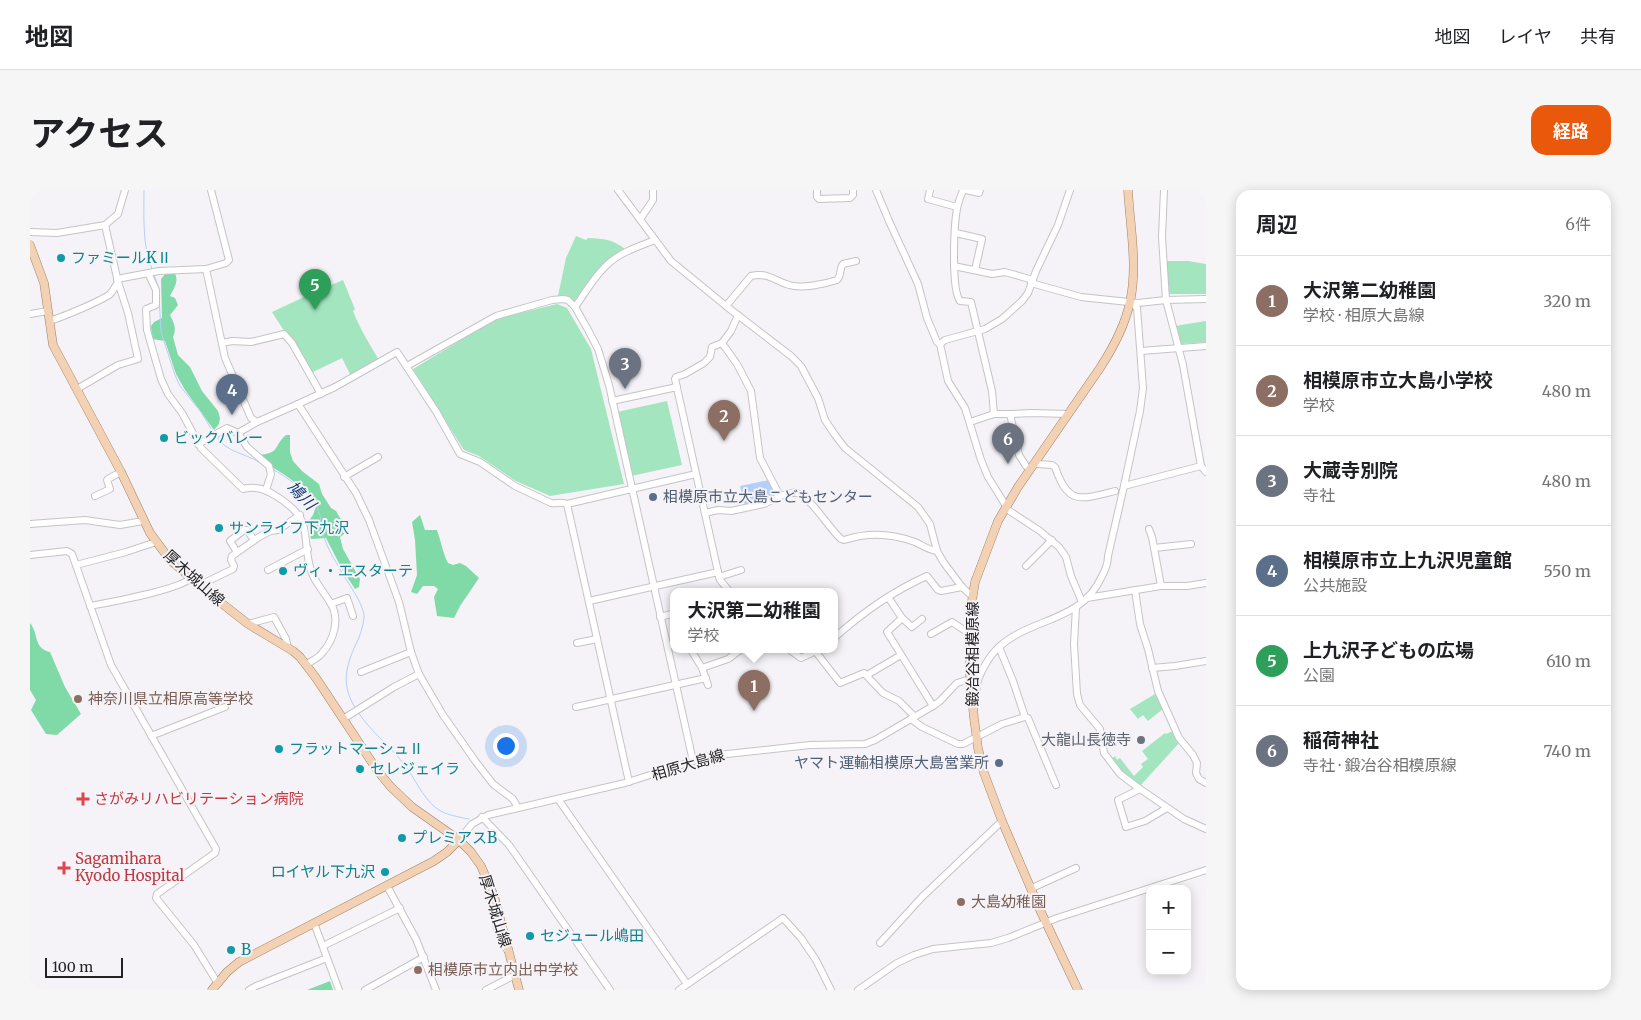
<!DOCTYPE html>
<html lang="ja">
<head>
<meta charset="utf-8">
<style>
	:root { --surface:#fff; --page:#f6f6f6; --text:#202124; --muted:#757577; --line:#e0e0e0; --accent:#ea580c }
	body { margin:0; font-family:Merriweather,"Noto Sans JP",serif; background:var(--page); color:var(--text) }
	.controls { position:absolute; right:15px; bottom:15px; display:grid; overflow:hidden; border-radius:10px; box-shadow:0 2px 12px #0003 }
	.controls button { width:45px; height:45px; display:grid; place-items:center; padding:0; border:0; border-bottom:1px solid var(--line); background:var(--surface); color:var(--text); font:25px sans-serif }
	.scale { position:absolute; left:15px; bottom:12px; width:78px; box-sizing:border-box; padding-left:5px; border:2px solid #232324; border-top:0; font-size:14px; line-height:18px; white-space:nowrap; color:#232324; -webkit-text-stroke:4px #f5f3f7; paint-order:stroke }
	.you { position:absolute; left:475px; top:555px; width:18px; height:18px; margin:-12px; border:4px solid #fff; border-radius:50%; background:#1a73e8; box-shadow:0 0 0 8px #1a73e833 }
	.badge { display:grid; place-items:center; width:32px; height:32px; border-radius:50%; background:var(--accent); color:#fff; font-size:16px; font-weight:700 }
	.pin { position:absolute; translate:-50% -41px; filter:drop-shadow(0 1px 2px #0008) }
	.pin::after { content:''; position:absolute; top:26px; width:18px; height:15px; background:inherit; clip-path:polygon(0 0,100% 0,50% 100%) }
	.popup { position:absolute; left:640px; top:398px; width:168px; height:65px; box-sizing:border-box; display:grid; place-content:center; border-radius:10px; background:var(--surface); filter:drop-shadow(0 1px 4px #0005); font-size:16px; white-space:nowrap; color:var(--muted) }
	.popup b { font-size:19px; color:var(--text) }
	.popup::after { content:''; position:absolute; left:50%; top:100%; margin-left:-10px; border:10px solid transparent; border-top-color:var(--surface) }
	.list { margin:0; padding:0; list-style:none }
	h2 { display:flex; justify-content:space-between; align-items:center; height:65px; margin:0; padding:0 20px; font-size:21px }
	h2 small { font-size:16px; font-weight:400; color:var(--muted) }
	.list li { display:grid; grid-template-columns:32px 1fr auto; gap:15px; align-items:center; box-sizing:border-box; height:90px; padding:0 20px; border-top:1px solid var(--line) }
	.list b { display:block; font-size:19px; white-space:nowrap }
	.list p { margin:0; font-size:16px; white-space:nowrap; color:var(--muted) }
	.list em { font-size:16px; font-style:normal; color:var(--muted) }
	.map { position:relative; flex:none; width:1176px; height:800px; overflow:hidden; border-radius:15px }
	header { display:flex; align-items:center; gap:30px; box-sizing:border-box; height:70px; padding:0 25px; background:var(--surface); border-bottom:1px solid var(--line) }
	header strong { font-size:24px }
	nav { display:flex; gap:28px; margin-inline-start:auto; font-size:18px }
	.intro { display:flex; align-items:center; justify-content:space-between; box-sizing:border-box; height:120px; padding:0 30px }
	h1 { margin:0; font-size:35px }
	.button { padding:12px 22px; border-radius:15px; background:var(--accent); color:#fff; font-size:18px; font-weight:700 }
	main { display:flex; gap:30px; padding:0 30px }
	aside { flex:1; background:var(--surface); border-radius:15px; box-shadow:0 2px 12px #0003 }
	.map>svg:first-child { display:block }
	.green { fill:#a3e5bf }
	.forest { fill:#80daa8 }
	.water { fill:#b3cffa }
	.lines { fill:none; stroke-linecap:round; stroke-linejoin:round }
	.stream { stroke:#b3cffa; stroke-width:1 }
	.minor-casing { stroke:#c5c3c7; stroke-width:8 }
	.major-casing { stroke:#a48161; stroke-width:9 }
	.minor { stroke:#fff; stroke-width:6 }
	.major { stroke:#f2d1b4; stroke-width:8 }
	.culture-dot { fill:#0f9aa8; stroke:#f5f3f7; stroke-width:2 }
	.service-dot { fill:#5c6f8a; stroke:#f5f3f7; stroke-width:2 }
	.education-dot { fill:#8d6e63; stroke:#f5f3f7; stroke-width:2 }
	.worship-dot { fill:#6b7280; stroke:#f5f3f7; stroke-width:2 }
	.health-dot { fill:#e0444e; stroke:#f5f3f7; stroke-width:2 }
	.labels { text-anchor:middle; stroke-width:4; stroke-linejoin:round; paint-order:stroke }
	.culture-label { font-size:15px; fill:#0d838f; stroke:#f5f3f7; text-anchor:start }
	.service-label { font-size:15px; fill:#4e5e75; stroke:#f5f3f7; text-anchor:start }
	.street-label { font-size:15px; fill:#232324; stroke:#f5f3f7 }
	.education-label { font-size:15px; fill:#785e54; stroke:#f5f3f7; text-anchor:start }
	.worship-label { font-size:15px; fill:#5b616d; stroke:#f5f3f7; text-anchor:end }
	.health-label { font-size:15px; fill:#be3a42; stroke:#f5f3f7; text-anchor:start }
	.water-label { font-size:16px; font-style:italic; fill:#0e3673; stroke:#f5f3f7 }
</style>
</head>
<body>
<header>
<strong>地図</strong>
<nav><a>地図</a><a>レイヤ</a><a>共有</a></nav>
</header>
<div class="intro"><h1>アクセス</h1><a class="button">経路</a></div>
<main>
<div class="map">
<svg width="1176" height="800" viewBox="0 0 1176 800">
	<rect width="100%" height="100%" fill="#f5f3f7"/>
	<g class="green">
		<path d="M546,46L556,50L558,48C574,49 583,49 596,60L588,63L546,112H542L528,106L536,68Z"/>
		<polygon points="1136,71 1158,71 1176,74 1176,104 1139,104"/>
		<path d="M313,90L325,119L323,121C330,139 339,153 349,170L321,186L312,168L281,183L242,122L289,100Z"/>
		<polygon points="527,114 537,118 561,159 594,294 520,306 486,291 449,266 434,260 383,179 451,138 470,128"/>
		<polygon points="1176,131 1176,152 1150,154 1145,136"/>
		<polygon points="637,211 652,275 601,286 587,222"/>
		<polygon points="1125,504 1133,519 1118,531 1113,525 1108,529 1100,519"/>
		<polygon points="1143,541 1150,552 1110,596 1101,591 1080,570 1085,566 1087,570 1090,568 1104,586 1113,577 1111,574 1118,569 1112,561 1135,543 1136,544"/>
	</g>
	<g class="forest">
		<path d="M144,82C150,90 144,98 140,106L145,108L148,115L140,125C144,133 147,139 143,147L148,165L160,177L172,201L188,221L190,228L189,234L184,240L155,200L146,184L135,151L122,149L121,136L124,132L132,128L131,89L136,83Z"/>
		<path d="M256,245H260V262L263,271L272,281L289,294L292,304L301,318L306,321L313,333L314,344L310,347L313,359L330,389L329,397L325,399L312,379L296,348L281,349L278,332L283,325L287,314C272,296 253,282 232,272L229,265C251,263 243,256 256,245Z"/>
		<path d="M390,325L395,340H407C411,351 413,364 418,373L423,375L430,373L436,376L449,388L430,416L424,428L407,426L404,407L408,399L404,396H393L387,404L381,402L387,385L385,350L382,332Z"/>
		<path d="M0,433C9,444 3,458 20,462L35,497L51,524L27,545L16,544L1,520L6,510L0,500Z"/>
		<polygon points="300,791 303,800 277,800"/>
	</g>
	<polygon class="water" points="739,290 746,305 734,311 716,315 714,313 710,296"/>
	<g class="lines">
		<g class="stream">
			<path d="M114,0C114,24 112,57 122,79"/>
			<polyline points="124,85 128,96"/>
			<polyline points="129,105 131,142 145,185 150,196 171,222 183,242"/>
			<path d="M187,247C196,262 214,263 229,272"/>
			<path d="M244,280C254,285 278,303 285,313C292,324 291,338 295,350C298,359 304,369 309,377C315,390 335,414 334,428C333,437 330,446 326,454C315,478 311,496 326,519"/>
			<path d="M328,522C341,542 360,556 374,574C386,590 391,605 406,618C415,625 429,627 439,629"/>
		</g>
		<defs>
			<g id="minor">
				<polyline points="181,0 199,70 196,73 176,79 195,168 221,228 227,232 268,214 326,303 339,330 369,412 381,462 389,484 413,525 446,572 463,594 483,609 488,618"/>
				<polyline points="588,0 641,71 696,116 761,166 771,176 788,208 795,230 805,245 815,258 888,317 900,334 907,361 914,373 932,397 942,406"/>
				<polyline points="787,0 787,7 789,9 820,8 823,5 823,0"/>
				<polyline points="846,0 859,31 888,94 897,128 907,152 910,154 918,191 935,218 951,270 958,287 976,316"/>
				<polyline points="900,0 898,9 927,17"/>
				<path d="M933,0C931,6 928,12 927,19C924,35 921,99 930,111L941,112L962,201L964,224"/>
				<polyline points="936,0 949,3 950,0"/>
				<polyline points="1134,0 1132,47 1136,110 1153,175 1171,276 1176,282"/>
				<polyline points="611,28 623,10 623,0"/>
				<polyline points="0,42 27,43 75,35 88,24 95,0"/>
				<polyline points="926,43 952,49 945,80"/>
				<polyline points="924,76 962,84 975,82 1003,90"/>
				<path d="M118,83L126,100V115L116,119L117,140L131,189L138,204L152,223L171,258L213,299C226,296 235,299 246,306C286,331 270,343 281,381C285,393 295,403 301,414C310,429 304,450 292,463C289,468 281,471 277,474"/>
				<polyline points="87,89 129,81 176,79"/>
				<polyline points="1001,93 1051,107 1108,113 1136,110 1176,109"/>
				<path d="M696,116L721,86C739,82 744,91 759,95C772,99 795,94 807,90C812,85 809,79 813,74L826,71"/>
				<path d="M545,117C555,103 565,85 579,73C591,62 610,56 625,50"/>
				<polyline points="0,124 18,121"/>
				<path d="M19,131C33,127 66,113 79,105C83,102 85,96 88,92L75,35"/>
				<polyline points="192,153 202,151 221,152 254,144 262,153 291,204"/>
				<polyline points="692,153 707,174 721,201 730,268 750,306"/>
				<polyline points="910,154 915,150 955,139 972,129 992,111 998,103 1006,81 1028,35 1040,0"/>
				<polyline points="1111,161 1176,156"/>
				<polyline points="377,176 466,126 522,110 533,109 538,110 545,117 557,138 568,159 579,195 663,571"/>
				<polyline points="47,199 88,175 108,169 98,123 88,92"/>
				<polyline points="582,211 647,197"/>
				<path d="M268,214L305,197L367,162L407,223L430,264L450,272L485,296L521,313C527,314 532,311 537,314L599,592"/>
				<polyline points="980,224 1002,223 1038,224"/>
				<polyline points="940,232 964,224 980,224 989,265 996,276"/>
				<polyline points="208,243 217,257 239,276 241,284 236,300"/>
				<polyline points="168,254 197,238 208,243 227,232"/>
				<path d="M1008,274L1022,275L1025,277C1038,315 1050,310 1085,301"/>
				<polyline points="314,287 348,267"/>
				<polyline points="1094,296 1171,276"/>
				<polyline points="65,306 80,299 77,290 78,289 91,282"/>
				<polyline points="537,314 666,284"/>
				<polyline points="975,318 1010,341 1029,357 1036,367 1041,386 1052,412"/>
				<path d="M675,323L688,320L701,321L734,314L750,306L765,302C784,310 796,335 811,349L814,350C838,342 861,343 885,352C892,355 898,360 907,361"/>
				<polyline points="0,334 55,330 90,335 113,331"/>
				<polyline points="1119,339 1122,347 1131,396"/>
				<polyline points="1124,358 1161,354"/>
				<polyline points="207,362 200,351 214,340 217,340 224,350"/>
				<polyline points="0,365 37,361 42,364 81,475 186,659 185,663 127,704 126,708 164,755 187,792"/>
				<polyline points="46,375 96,362 126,352"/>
				<polyline points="996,376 1022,350"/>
				<polyline points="238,380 278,359"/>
				<polyline points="688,382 690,390 700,402"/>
				<polyline points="689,387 711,380"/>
				<polyline points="170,395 203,379 204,376 201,370 202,366 229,347 240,341 248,340 270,325"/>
				<polyline points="1105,400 1110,434 1118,459 1128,501 1149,548 1163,565 1167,573 1166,583 1169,589 1176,593"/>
				<polyline points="858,407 872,428 882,437 892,429"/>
				<polyline points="1057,408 1131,396 1157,396 1176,393"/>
				<polyline points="559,411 688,382 645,189 646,187 655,184 674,173 680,167 682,157 692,153 701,141 708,125"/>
				<polyline points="301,414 317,408 323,426"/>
				<path d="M60,416C80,412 149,400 161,388"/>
				<polyline points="1046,417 1044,454 1047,504 1050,515 1070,539 1074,563 1090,584 1110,599 1154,629 1176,639"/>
				<polyline points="630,427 641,424 644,426"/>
				<polyline points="872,428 857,442 903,516"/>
				<polyline points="218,434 244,427 256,449 258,458"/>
				<polyline points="901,444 922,432 934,440 940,440"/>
				<path d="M804,448C832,423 863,401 897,386L908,400L911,401L932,397"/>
				<polyline points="547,453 567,449"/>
				<polyline points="969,457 983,491 995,527 998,528 1026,595"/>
				<polyline points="661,460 672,478 678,495"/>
				<polyline points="760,460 771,468 788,460"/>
				<polyline points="786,462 810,493 834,483 853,503 869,511 885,527"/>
				<polyline points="672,478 698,469 710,460"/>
				<polyline points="1122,478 1145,476 1176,471"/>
				<polyline points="331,482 381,462"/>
				<polyline points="837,485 871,465"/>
				<path d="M942,512C947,505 946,498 948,490C952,479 960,465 969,457C1000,428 1051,432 1071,388C1075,381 1078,374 1078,366L1094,296L1110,221L1113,198L1107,118L1100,111"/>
				<polyline points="546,517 676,488"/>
				<polyline points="313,529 364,497 389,484"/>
				<polyline points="881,529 892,537 928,554 933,554 972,534 995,527"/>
				<polyline points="121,546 195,517"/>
				<polyline points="1110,599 1088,610 1096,637 1115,631 1137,618"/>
				<polyline points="528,609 657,794"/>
				<polyline points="452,627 479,655 580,800"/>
				<polyline points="429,650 442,634 458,625 595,593 679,566 780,555 835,554 845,550 903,516 910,511 927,493 940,489"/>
				<polyline points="357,696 386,749 406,800"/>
				<polyline points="1002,698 1046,678"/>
				<path d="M464,713C464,730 467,746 477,760"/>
				<polyline points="284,733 309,800"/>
				<polyline points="850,753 892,707 972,631"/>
				<polyline points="293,756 370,718"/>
				<polyline points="219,800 226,796 297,768"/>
				<polyline points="335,800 394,767"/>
				<polyline points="456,800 485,785"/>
				<polyline points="649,800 753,728 771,748 786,770 801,800"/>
				<polyline points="828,800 867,773 884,765 903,759 961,753 978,748 1027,728 1176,680"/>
			</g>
			<g id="major">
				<polyline points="0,55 14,93 23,155 91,282 120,343 140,370 185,408 218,434 263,461 270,467 286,488 347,580 360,596 382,617 429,650 441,662 451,676 464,706 489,800"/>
				<polyline points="182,800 197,782 209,772 404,671 417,662 429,650"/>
				<path d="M1048,800L1010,720L972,631L954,583L948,558L944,528L940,489V445L941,417L945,392L968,331L988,297L1070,178C1083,158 1095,136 1100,112C1108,76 1100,36 1098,0"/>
			</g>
		</defs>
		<use href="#minor" class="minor-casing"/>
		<use href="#major" class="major-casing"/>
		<use href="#minor" class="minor"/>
		<use href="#major" class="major"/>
	</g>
	<g class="culture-dot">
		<circle cx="31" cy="68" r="5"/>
		<circle cx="134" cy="248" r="5"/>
		<circle cx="189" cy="338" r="5"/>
		<circle cx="253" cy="381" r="5"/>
		<circle cx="249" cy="559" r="5"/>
		<circle cx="330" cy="579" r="5"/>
		<circle cx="372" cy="648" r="5"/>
		<circle cx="355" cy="682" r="5"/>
		<circle cx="500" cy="746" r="5"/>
		<circle cx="201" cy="760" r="5"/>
	</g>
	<g class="service-dot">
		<circle cx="623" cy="307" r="5"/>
		<circle cx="969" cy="573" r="5"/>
	</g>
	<g class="education-dot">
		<circle cx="48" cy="509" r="5"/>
		<circle cx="931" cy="712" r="5"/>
		<circle cx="388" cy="780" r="5"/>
	</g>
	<circle class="worship-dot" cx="1111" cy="550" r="5"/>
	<g class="health-dot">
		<path d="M50.5 601.5h5v5h5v5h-5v5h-5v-5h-5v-5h5z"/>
		<path d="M31.5 670.5h5v5h5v5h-5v5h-5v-5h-5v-5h5z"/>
	</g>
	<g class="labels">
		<g class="culture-label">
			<text x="41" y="73">ファミールKⅡ</text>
			<text x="144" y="253">ビックバレー</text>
			<text x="199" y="343">サンライフ下九沢</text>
			<text x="263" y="386">ヴィ・エスターテ</text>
			<text x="259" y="564">フラットマーシュⅡ</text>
			<text x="340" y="584">セレジェイラ</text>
			<text x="382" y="653">プレミアスB</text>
			<text x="345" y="687" text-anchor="end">ロイヤル下九沢</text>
			<text x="510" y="751">セジュール嶋田</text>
			<text x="211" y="765">B</text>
		</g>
		<g class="service-label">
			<text x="633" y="312">相模原市立大島こどもセンター</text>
			<text x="959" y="578" text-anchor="end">ヤマト運輸相模原大島営業所</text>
		</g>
		<g class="street-label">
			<text transform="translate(164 388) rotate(42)" y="5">厚木城山線</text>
			<text transform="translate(943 464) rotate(-90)" y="5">鍛冶谷相模原線</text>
			<text transform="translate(658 575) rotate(-16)" y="5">相原大島線</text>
			<text transform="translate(465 721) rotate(73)" y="5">厚木城山線</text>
		</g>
		<g class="education-label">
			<text x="58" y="514">神奈川県立相原高等学校</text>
			<text x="941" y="717">大島幼稚園</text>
			<text x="398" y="785">相模原市立内出中学校</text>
		</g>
		<g class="worship-label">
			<text x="1101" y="555">大龍山長徳寺</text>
		</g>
		<g class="health-label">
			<text x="64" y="614">さがみリハビリテーション病院</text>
			<text x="45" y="674">Sagamihara<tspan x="45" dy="17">Kyodo Hospital</tspan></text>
		</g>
		<g class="water-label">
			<text transform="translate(272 305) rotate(46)" y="6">鳩川</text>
		</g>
	</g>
</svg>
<div class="controls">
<button>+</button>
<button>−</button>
</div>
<div class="scale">100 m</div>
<div class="you"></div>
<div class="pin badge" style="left:724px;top:521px;background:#8d6e63">1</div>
<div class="popup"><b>大沢第二幼稚園</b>学校</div>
<div class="pin badge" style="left:694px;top:251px;background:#8d6e63">2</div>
<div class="pin badge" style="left:595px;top:199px;background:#6b7280">3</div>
<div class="pin badge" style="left:202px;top:225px;background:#5c6f8a">4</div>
<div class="pin badge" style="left:285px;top:120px;background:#2e9e5b">5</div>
<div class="pin badge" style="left:978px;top:274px;background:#6b7280">6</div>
</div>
<aside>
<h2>周辺<small>6件</small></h2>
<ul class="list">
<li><span class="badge" style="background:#8d6e63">1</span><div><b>大沢第二幼稚園</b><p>学校 · 相原大島線</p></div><em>320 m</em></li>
<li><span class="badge" style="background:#8d6e63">2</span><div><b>相模原市立大島小学校</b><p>学校</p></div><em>480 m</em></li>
<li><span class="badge" style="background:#6b7280">3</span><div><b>大蔵寺別院</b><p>寺社</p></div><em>480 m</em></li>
<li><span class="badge" style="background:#5c6f8a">4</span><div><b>相模原市立上九沢児童館</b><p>公共施設</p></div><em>550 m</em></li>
<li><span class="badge" style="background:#2e9e5b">5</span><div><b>上九沢子どもの広場</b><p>公園</p></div><em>610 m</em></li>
<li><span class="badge" style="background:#6b7280">6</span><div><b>稲荷神社</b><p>寺社 · 鍛冶谷相模原線</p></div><em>740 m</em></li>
</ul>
</aside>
</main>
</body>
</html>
